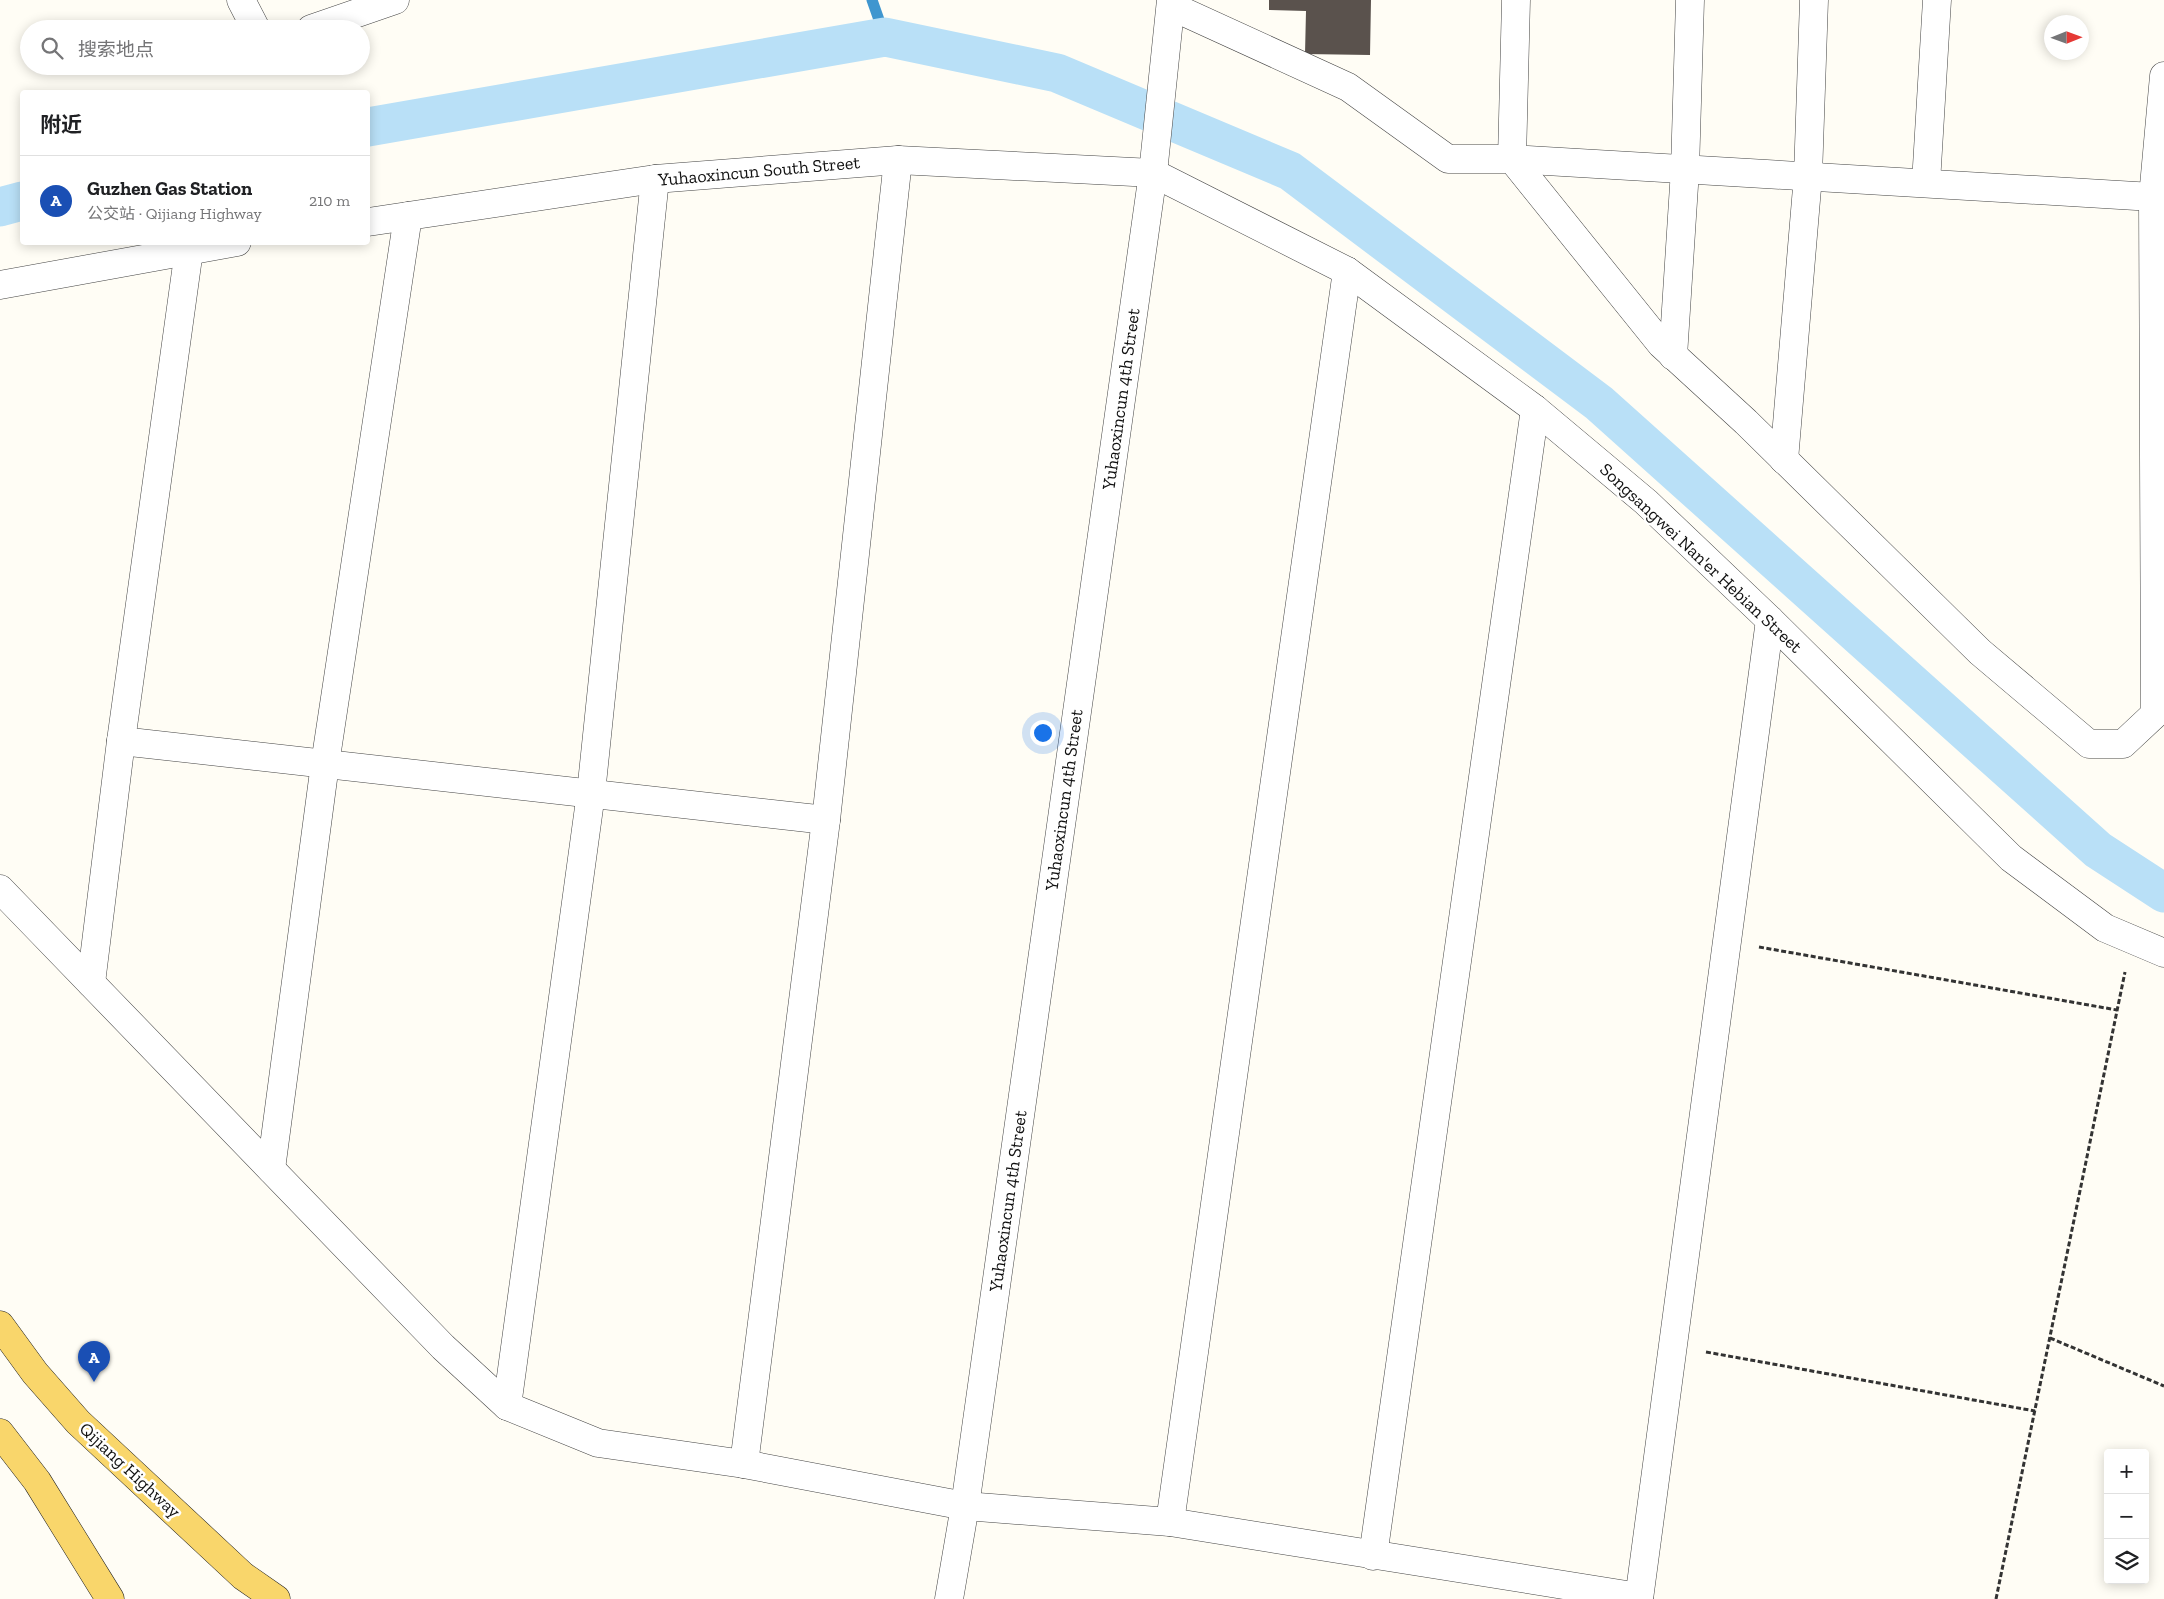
<!DOCTYPE html>
<html lang="zh">
<head>
<meta charset="utf-8">
<style>
	:root { --surface:#fff; --page:#f2f2f2; --text:#202124; --muted:#757577; --line:#e0e0e0; --accent:#2563eb }
	body { margin:0; font-family:"Zilla Slab","Noto Sans SC",serif; background:var(--page); color:var(--text) }
	.controls { position:absolute; right:15px; bottom:15px; display:grid; overflow:hidden; border-radius:5px; box-shadow:0 2px 12px #0003 }
	.controls button { width:45px; height:45px; display:grid; place-items:center; padding:0; border:0; border-bottom:1px solid var(--line); background:var(--surface); color:var(--text); font:25px sans-serif }
	.compass { position:absolute; left:2044px; top:15px; width:45px; height:45px; border-radius:50%; background:var(--surface); box-shadow:0 2px 12px #0003; rotate:89deg }
	.you { position:absolute; left:1042px; top:732px; width:18px; height:18px; margin:-12px; border:4px solid #fff; border-radius:50%; background:#1a73e8; box-shadow:0 0 0 8px #1a73e833 }
	.badge { display:grid; place-items:center; width:32px; height:32px; border-radius:50%; background:var(--accent); color:#fff; font-size:16px; font-weight:700 }
	.pin { position:absolute; translate:-50% -41px; filter:drop-shadow(0 1px 2px #0008) }
	.pin::after { content:''; position:absolute; top:26px; width:18px; height:15px; background:inherit; clip-path:polygon(0 0,100% 0,50% 100%) }
	.list { margin:0; padding:0; list-style:none }
	h2 { display:flex; justify-content:space-between; align-items:center; height:65px; margin:0; padding:0 20px; font-size:21px }
	h2 small { font-size:16px; font-weight:400; color:var(--muted) }
	.list li { display:grid; grid-template-columns:32px 1fr auto; gap:15px; align-items:center; box-sizing:border-box; height:90px; padding:0 20px; border-top:1px solid var(--line) }
	.list b { display:block; font-size:19px; white-space:nowrap }
	.list p { margin:0; font-size:16px; white-space:nowrap; color:var(--muted) }
	.list em { font-size:16px; font-style:normal; color:var(--muted) }
	.icon { flex:none; width:28px; height:28px; fill:none; stroke:currentColor; stroke-width:2; stroke-linecap:round; stroke-linejoin:round }
	.map { position:relative; flex:none; width:2164px; height:1599px; overflow:hidden }
	.search { position:absolute; background:var(--surface); box-shadow:0 2px 12px #0003; left:20px; top:20px; width:350px; height:55px; display:flex; align-items:center; gap:12px; box-sizing:border-box; padding:0 18px; border-radius:28px; color:var(--muted); font-size:19px }
	.panel { position:absolute; background:var(--surface); box-shadow:0 2px 12px #0003; left:20px; top:90px; width:350px; height:155px; border-radius:5px }
	.map>svg:first-child { display:block }
	.lines { fill:none; stroke-linecap:round; stroke-linejoin:round }
	.stream { stroke:#3f96cf; stroke-width:11 }
	.canal { stroke:#b9e0f7; stroke-width:39 }
	.building { fill:#5a524d }
	.minor-casing { stroke:#444; stroke-width:29 }
	.major-casing { stroke:#222; stroke-width:29 }
	.path { stroke:#333; stroke-width:3; stroke-dasharray:5 2.5; stroke-linecap:butt }
	.minor { stroke:#fff; stroke-width:28 }
	.major { stroke:#f9d66b; stroke-width:28 }
	.labels { text-anchor:middle; stroke-width:5; stroke-linejoin:round; paint-order:stroke }
	.street-label { font-size:18px; fill:#111; stroke:#fff }
</style>
</head>
<body>
<div class="map">
<svg width="2164" height="1599" viewBox="0 0 2164 1599">
	<rect width="100%" height="100%" fill="#fffdf5"/>
	<g class="lines">
		<polyline class="stream" points="872,0 885,37"/>
		<g class="canal">
			<polyline points="368,127 885,37 1057,73 1290,171 1599,403 2098,850 2164,893"/>
			<polyline points="0,207 22,201"/>
		</g>
	</g>
	<polygon class="building" points="1269,0 1371,0 1370,55 1305,54 1306,11 1269,10"/>
	<g class="lines">
		<defs>
			<g id="minor">
				<polyline points="241,0 256,29"/>
				<polyline points="1516,0 1512,159 2153,197"/>
				<polyline points="1171,6 1348,87 1448,159 1512,159 1661,344 1746,422 1980,652 2089,744 2123,744 2155,714 2153,197 2164,76"/>
				<polyline points="311,29 395,0"/>
				<polyline points="1926,183 1937,0"/>
				<polyline points="368,222 655,179 898,160 1153,173 1347,271 1535,409 1646,502 1770,620 2011,858 2105,928 2164,953"/>
				<polyline points="0,285 237,242"/>
				<polyline points="1673,356 1685,170 1690,0"/>
				<polyline points="1784,460 1808,176 1814,0"/>
				<polyline points="121,741 826,820"/>
				<polyline points="0,889 443,1347 507,1406 598,1443 744,1464 965,1506 1170,1522 1639,1597"/>
				<polyline points="91,983 121,741 189,250"/>
				<polyline points="271,1169 325,764 408,216"/>
				<polyline points="507,1406 591,793 655,179"/>
				<polyline points="744,1464 826,820 898,160"/>
				<polyline points="1170,1522 1347,271"/>
				<polyline points="1373,1556 1535,409"/>
				<polyline points="949,1599 965,1506 1153,173 1171,0"/>
				<polyline points="1639,1599 1770,620"/>
			</g>
			<g id="major">
				<polyline points="0,1325 35,1373 78,1422 243,1576 276,1599"/>
				<polyline points="0,1433 37,1481 110,1599"/>
			</g>
		</defs>
		<use href="#minor" class="minor-casing"/>
		<use href="#major" class="major-casing"/>
		<g class="path">
			<polyline points="1759,947 2117,1010"/>
			<polyline points="2050,1338 2164,1386"/>
			<polyline points="1706,1352 2035,1411"/>
			<polyline points="1996,1599 2125,972"/>
		</g>
		<use href="#minor" class="minor"/>
		<use href="#major" class="major"/>
	</g>
	<g class="labels">
		<g class="street-label">
			<text transform="translate(759 171) rotate(-5)" y="6">Yuhaoxincun South Street</text>
			<text transform="translate(1121 399) rotate(-82)" y="6">Yuhaoxincun 4th Street</text>
			<text transform="translate(1701 558) rotate(43)" y="6">Songsangwei Nan'er Hebian Street</text>
			<text transform="translate(1064 800) rotate(-82)" y="6">Yuhaoxincun 4th Street</text>
			<text transform="translate(1008 1201) rotate(-82)" y="6">Yuhaoxincun 4th Street</text>
			<text transform="translate(130 1470) rotate(43)" y="6">Qijiang Highway</text>
		</g>
	</g>
</svg>
<div class="controls">
<button>+</button>
<button>−</button>
<button><svg class="icon" aria-label="layers" viewBox="0 0 24 24"><path d="M12 4l9 5-9 5-9-5zM3 14l9 5 9-5"/></svg></button>
</div>
<svg class="compass" viewBox="-18 -18 36 36"><path d="M0-13l5 13h-10z" fill="#e53935"/><path d="M0 13l5-13h-10z" fill="#757577"/></svg>
<div class="you"></div>
<div class="pin badge" style="left:94px;top:1382px;background:#1a4fb4">A</div>
<div class="search"><svg class="icon" aria-label="search" viewBox="0 0 24 24"><circle cx="10" cy="10" r="6"/><path d="M15 15l6 6"/></svg>搜索地点</div>
<section class="panel">
<h2>附近<small></small></h2>
<ul class="list">
<li><span class="badge" style="background:#1a4fb4">A</span><div><b>Guzhen Gas Station</b><p>公交站 · Qijiang Highway</p></div><em>210 m</em></li>
</ul>
</section>
</div>
</body>
</html>
